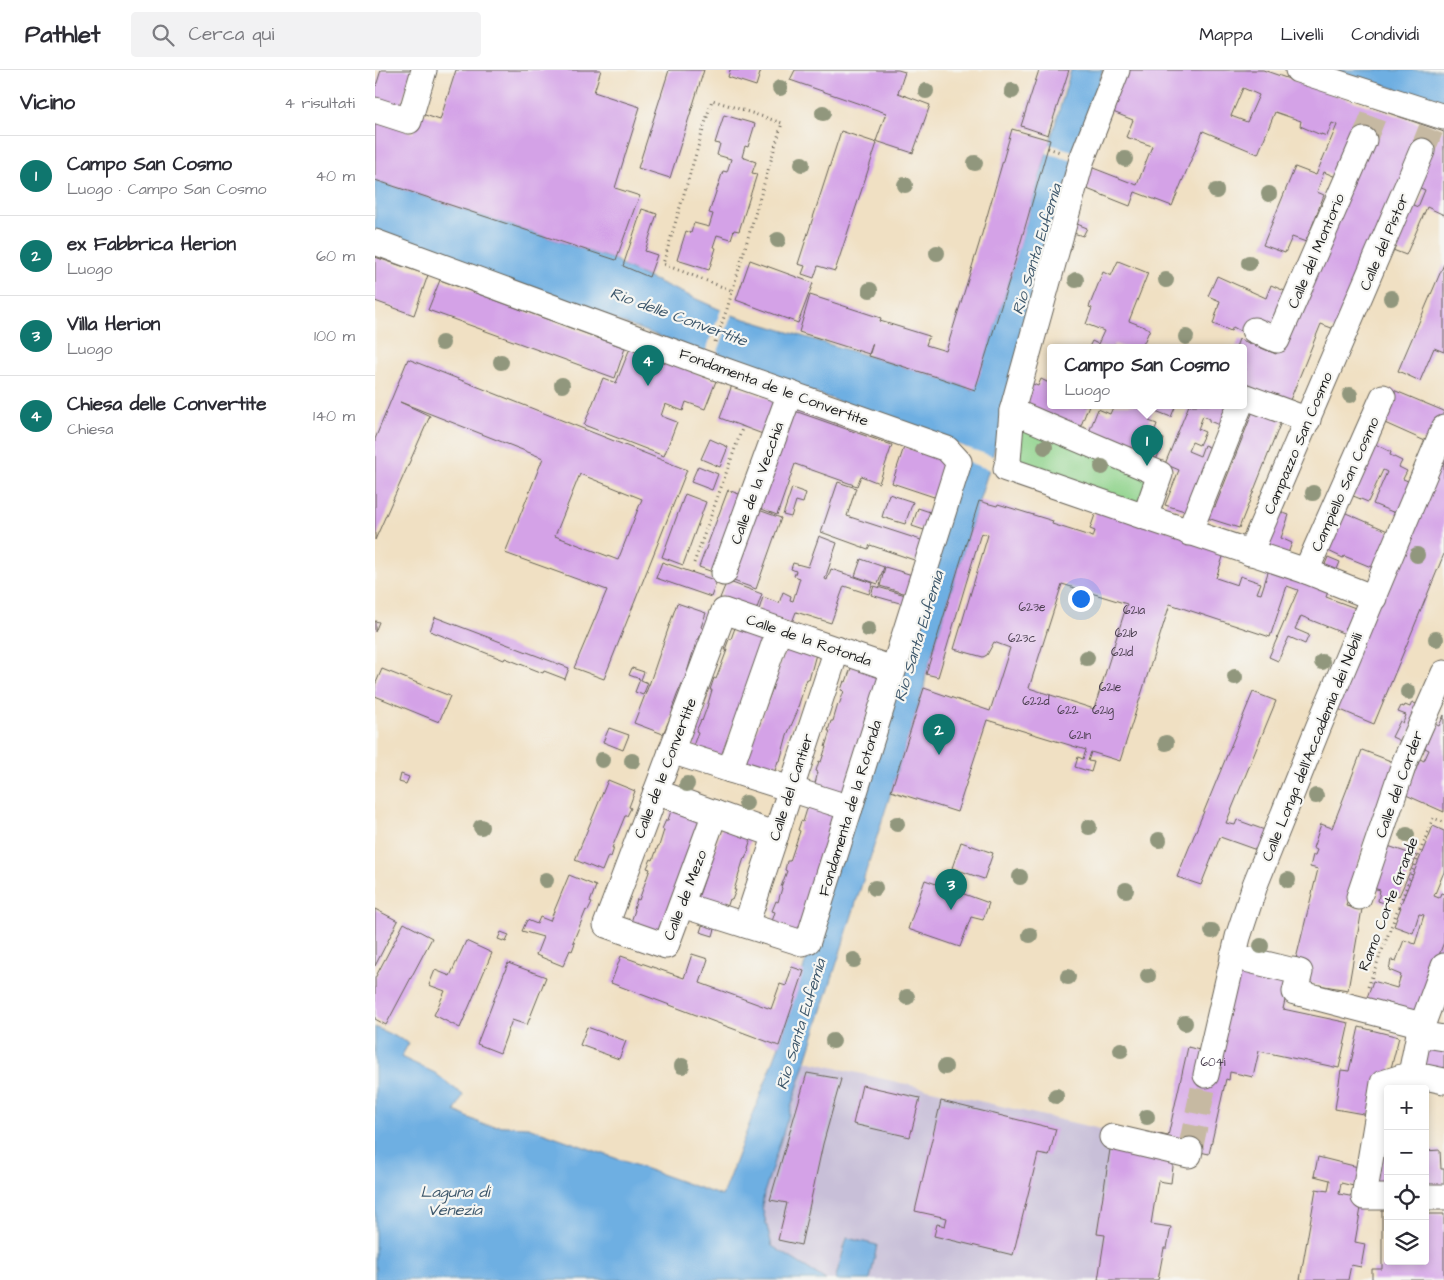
<!DOCTYPE html>
<html lang="it">
<head>
<meta charset="utf-8">
<style>
	:root { --surface:#fff; --page:#f2f2f3; --text:#2b2b33; --muted:#7c7c81; --line:#e1e1e2; --accent:#0f766e }
	body { margin:0; font-family:"Architects Daughter",sans-serif; background:var(--page); color:var(--text) }
	.controls { position:absolute; right:15px; bottom:15px; display:grid; overflow:hidden; border-radius:5px; box-shadow:0 2px 8px #0003 }
	.controls button { width:45px; height:45px; display:grid; place-items:center; padding:0; border:0; border-bottom:1px solid var(--line); background:var(--surface); color:var(--text); font:25px sans-serif }
	.you { position:absolute; left:705px; top:528px; width:18px; height:18px; margin:-12px; border:4px solid #fff; border-radius:50%; background:#1a73e8; box-shadow:0 0 0 8px #1a73e833 }
	.badge { display:grid; place-items:center; width:32px; height:32px; border-radius:50%; background:var(--accent); color:#fff; font-size:16px; font-weight:700 }
	.pin { position:absolute; translate:-50% -41px; filter:drop-shadow(0 1px 2px #0008) }
	.pin::after { content:''; position:absolute; top:26px; width:18px; height:15px; background:inherit; clip-path:polygon(0 0,100% 0,50% 100%) }
	.popup { position:absolute; left:672px; top:274px; width:200px; height:65px; box-sizing:border-box; display:grid; place-content:center; border-radius:5px; background:var(--surface); filter:drop-shadow(0 1px 4px #0005); font-size:16px; white-space:nowrap; color:var(--muted) }
	.popup b { font-size:19px; color:var(--text) }
	.popup::after { content:''; position:absolute; left:50%; top:100%; margin-left:-10px; border:10px solid transparent; border-top-color:var(--surface) }
	.list { margin:0; padding:0; list-style:none }
	h2 { display:flex; justify-content:space-between; align-items:center; height:65px; margin:0; padding:0 20px; font-size:21px }
	h2 small { font-size:16px; font-weight:400; color:var(--muted) }
	.list li { display:grid; grid-template-columns:32px 1fr auto; gap:15px; align-items:center; box-sizing:border-box; height:80px; padding:0 20px; border-top:1px solid var(--line) }
	.list b { display:block; font-size:19px; white-space:nowrap }
	.list p { margin:0; font-size:16px; white-space:nowrap; color:var(--muted) }
	.list em { font-size:16px; font-style:normal; color:var(--muted) }
	.icon { flex:none; width:28px; height:28px; fill:none; stroke:currentColor; stroke-width:2; stroke-linecap:round; stroke-linejoin:round }
	.map { position:relative; flex:none; width:1069px; height:1210px; overflow:hidden }
	header { display:flex; align-items:center; gap:30px; box-sizing:border-box; height:70px; padding:0 25px; background:var(--surface); border-bottom:1px solid var(--line) }
	header strong { font-size:24px }
	nav { display:flex; gap:28px; margin-inline-start:auto; font-size:18px }
	.search { width:350px; height:45px; background:var(--page); display:flex; align-items:center; gap:12px; box-sizing:border-box; padding:0 18px; border-radius:5px; color:var(--muted); font-size:19px }
	main { display:flex }
	aside { flex:1; background:var(--surface) }
	.map>svg:first-child { display:block }
	.industrial { fill:#c8bfd8 }
	.green { fill:#8fd38b; stroke:#567854 }
	.water { fill:#6eafe2; stroke:#45667f }
	.pier { fill:#f0e0c3 }
	.building { fill:#d4a2e7; fill-rule:evenodd }
	.lines { fill:none; stroke-linecap:round; stroke-linejoin:round }
	.street-tunnel { stroke:#c6b9a2; stroke-width:25; stroke-dasharray:25 12; stroke-linecap:butt }
	.street-casing { stroke:#666156; stroke-width:27 }
	.path { stroke:#666156; stroke-width:3; stroke-dasharray:1 4; stroke-linecap:butt }
	.street { stroke:#fff; stroke-width:25 }
	.tree { fill:#91977d }
	.labels { text-anchor:middle; stroke-width:4.5; stroke-linejoin:round; paint-order:stroke }
	.number-label { font-size:12px; fill:#4a3e4f }
	.street-label { font-size:15px; fill:#1c1c1c; stroke:#f6f6f2 }
	.water-label { font-size:16px; font-style:italic; fill:#3d576b; stroke:#f6f6f2 }
</style>
</head>
<body>
<header>
<strong>Pathlet</strong>
<div class="search"><svg class="icon" aria-label="search" viewBox="0 0 24 24"><circle cx="10" cy="10" r="6"/><path d="M15 15l6 6"/></svg>Cerca qui</div>
<nav><a>Mappa</a><a>Livelli</a><a>Condividi</a></nav>
</header>
<main>
<aside>
<h2>Vicino<small>4 risultati</small></h2>
<ul class="list">
<li><span class="badge">1</span><div><b>Campo San Cosmo</b><p>Luogo · Campo San Cosmo</p></div><em>40 m</em></li>
<li><span class="badge">2</span><div><b>ex Fabbrica Herion</b><p>Luogo</p></div><em>60 m</em></li>
<li><span class="badge">3</span><div><b>Villa Herion</b><p>Luogo</p></div><em>100 m</em></li>
<li><span class="badge">4</span><div><b>Chiesa delle Convertite</b><p>Chiesa</p></div><em>140 m</em></li>
</ul>
</aside>
<div class="map">
<svg width="1069" height="1210" viewBox="0 0 1069 1210">
	<rect width="100%" height="100%" fill="#f6f6f2"/>
	<filter id="ink" filterUnits="userSpaceOnUse"><feTurbulence type="fractalNoise" baseFrequency=".02" numOctaves="2"/><feDisplacementMap in="SourceGraphic" scale="10" xChannelSelector="R" yChannelSelector="G"/><feConvolveMatrix kernelMatrix="1 2 1 2 8 2 1 2 1" color-interpolation-filters="sRGB"/></filter>
	<filter id="wash" filterUnits="userSpaceOnUse"><feTurbulence type="fractalNoise" baseFrequency=".0096" numOctaves="4" result="noise"/><feDisplacementMap in="SourceGraphic" scale="20" xChannelSelector="R" yChannelSelector="G"/><feGaussianBlur stdDeviation="1.12" result="paint"/><feColorMatrix in="noise" values="0 0 0 0 0 0 0 0 0 0 0 0 0 0 0 0 0 1.4 0 .05"/><feComposite in="paint" operator="in"/></filter>
	<g filter="url(#wash)">
		<rect width="100%" height="100%" fill="#f0e0c3"/>
		<polygon class="industrial" points="431,991 738,1062 722,1164 730,1165 723,1210 495,1210 502,1175 471,1168 460,1210 451,1210 397,1176 387,1137 389,1123"/>
		<polygon class="green" points="643,349 781,405 768,438 640,393"/>
		<g class="water">
			<polygon points="696,0 728,0 692,114 614,399 551,604 549,618 389,1123 387,1137 397,1176 451,1210 0,1210 0,957 34,973 26,987 60,1003 88,1025 80,1041 109,1055 153,1057 347,1126 404,976 592,378 0,163 0,110 241,190 248,196 357,245 562,307 599,320 632,217"/>
			<polygon points="957,0 1069,0 1069,33"/>
			<polygon points="472,1168 502,1175 495,1210 460,1210"/>
		</g>
		<g class="pier">
			<polygon points="674,74 705,83 702,92 671,83"/>
			<polygon points="347,237 358,242 340,289 329,285"/>
			<polygon points="575,372 620,387 616,400 586,390"/>
		</g>
		<g id="blocks">
			<g class="building">
				<polygon points="6,0 37,0 24,42 0,35 0,13 1,16"/>
				<polygon points="81,0 226,0 219,22 265,37 240,118 265,126 260,137 241,190 0,110 0,44 27,59 38,63 44,43 65,50"/>
				<polygon points="294,0 329,0 295,108 263,98"/>
				<polygon points="355,0 386,0 381,16 353,7"/>
				<polygon points="420,0 523,0 530,2 523,23 555,35 538,83 501,71 511,43 415,10"/>
				<polygon points="664,0 694,0 673,65 646,56"/>
				<path d="M749,0H888L1069,62V145L1052,137L1031,185L1010,177L1030,132L1043,137L1050,120L1036,114L967,262L946,254L913,335L868,318V306L871,299L868,298V277H861L864,269L901,284L991,71L968,110L949,102L942,122L949,125L931,172L917,167L910,183L888,175L920,97L941,105L962,55L957,53L952,66L946,64V65L925,56L926,51L900,42L883,84L828,61L797,136L760,122L755,136L707,117L713,96L762,115L777,76L751,67L758,50L733,40ZM868,18L884,25L872,52L856,46Z"/>
				<polygon points="349,45 380,54 373,77 370,76 367,87 381,92 377,103 382,104 364,161 359,160 356,169 342,165 338,177 341,178 334,200 302,190 311,161 316,163 319,153 334,157 338,144 334,143 348,101 352,102 356,89 342,85 345,74 340,73"/>
				<polygon points="637,59 675,70 642,185 600,320 562,307 494,286 498,273 494,284 424,262 435,225 506,248 505,251 554,266 551,275 571,281 604,174"/>
				<polygon points="466,61 502,73 460,201 443,196 439,208 427,204 430,196 423,194"/>
				<polygon points="267,139 282,144 270,181 282,185 274,207 248,196"/>
				<polygon points="697,152 712,158 708,166 695,162"/>
				<polygon points="0,187 53,205 39,245 0,231"/>
				<polygon points="375,190 438,213 423,253 361,230"/>
				<polygon points="743,191 773,203 754,251 775,259 767,277 748,277 739,274 738,277 714,277 717,271 723,274 729,261 711,254 717,238 714,237 728,202 736,206"/>
				<polygon points="1069,194 1069,282 1059,278 1045,311 1023,301"/>
				<polygon points="842,206 891,228 896,215 912,222 904,258 881,248 877,257 871,264 858,257 856,261 838,254 845,231 833,226"/>
				<polygon points="65,210 250,278 240,308 53,240"/>
				<polygon points="255,278 341,311 330,339 311,332 308,341 290,334 286,346 302,352 289,386 209,355 228,308 241,313"/>
				<path d="M33,289L312,400L229,609L199,598L232,520L130,483L168,388L25,332L55,346L0,470V369ZM205,404L267,429L243,490L180,466Z"/>
				<polygon points="666,309 676,314 676,335 714,335 705,358 643,336 650,311 663,316"/>
				<polygon points="357,315 406,333 393,366 345,348"/>
				<polygon points="1016,319 1069,341 1069,350 1059,375 1003,350"/>
				<polygon points="739,335 801,335 796,347 778,340 774,351 782,354 778,365 789,369 780,393 714,362 723,339 735,344"/>
				<polygon points="814,335 859,335 850,357 834,351 834,349 828,346 823,359 830,362 824,375 817,372 813,381 825,386 829,375 841,380 816,443 790,435 804,400 790,394"/>
				<polygon points="880,336 908,347 864,458 826,446 831,434 840,437"/>
				<polygon points="414,339 517,375 504,413 486,406 482,416 420,394 402,445 379,436"/>
				<polygon points="335,369 353,377 345,397 326,389"/>
				<polygon points="1069,370 1069,484 999,654 956,636"/>
				<polygon points="994,371 1016,382 1015,385 1027,391 1024,397 1032,401 1028,409 1043,415 1030,447 998,434 1012,402 1008,400 993,432 971,423"/>
				<polygon points="529,377 574,392 562,428 517,413"/>
				<polygon points="323,396 343,404 337,420 316,412"/>
				<polygon points="463,412 481,418 472,446 552,472 545,492 495,475 493,479 446,462"/>
				<polygon points="417,418 431,423 428,433 421,431 416,447 408,445"/>
				<polygon points="353,420 372,427 343,504 324,497"/>
				<polygon points="310,424 331,432 308,495 287,487"/>
				<polygon points="514,424 538,432 530,454 507,447"/>
				<path d="M604,431L622,436L623,434L678,451L677,454L718,467L720,461L715,459L722,439L851,478L841,508L862,515L865,506L886,513L882,523L886,524L896,493L956,514L951,527L991,542L975,566L926,546L920,559L934,565L930,574L914,567L903,591L894,587L923,520L912,516L895,567L795,534L745,691L716,682L713,691L719,692L716,702L700,697L703,687L708,689L711,680L612,650L582,742L516,721L549,618L615,641L635,578L619,572L612,585L608,587L579,579L613,465L606,463L563,607L551,604ZM687,514L752,534L719,639L654,618Z"/>
				<polygon points="378,438 406,448 381,519 353,509"/>
				<polygon points="543,438 558,443 552,461 537,456"/>
				<polygon points="897,439 914,445 906,468 917,473 910,491 879,481"/>
				<polygon points="964,440 1022,465 1006,501 969,486 968,488 947,478"/>
				<polygon points="444,466 462,473 450,509 452,510 456,499 498,513 494,524 469,516 456,553 421,542 416,555 383,543 388,527 404,533 408,522 416,526 415,530 418,531 425,508 419,506 421,501 416,499 418,493 433,497"/>
				<polygon points="953,487 965,492 958,509 946,504"/>
				<polygon points="486,489 509,497 503,514 480,506"/>
				<polygon points="287,492 342,511 336,527 281,508"/>
				<polygon points="510,497 541,506 535,525 505,516"/>
				<polygon points="352,511 387,524 381,541 345,528"/>
				<polygon points="499,516 534,526 532,535 496,525"/>
				<polygon points="302,533 331,543 326,557 328,558 324,569 322,569 310,609 309,609 302,625 297,639 299,639 288,664 259,653 275,612"/>
				<polygon points="60,547 194,598 190,609 169,601 168,603 130,588 129,590 55,561"/>
				<polygon points="0,551 4,552 0,562"/>
				<polygon points="361,555 390,566 347,686 318,676 323,662 321,661 326,650 327,651 332,637 337,620 335,620 339,608 341,609 352,580 350,580 354,569 356,569"/>
				<polygon points="412,574 441,584 434,610 432,609 422,640 423,640 412,665 405,691 403,691 399,704 369,694 398,617 397,616"/>
				<polygon points="477,595 506,604 468,727 439,717 443,702 441,701 444,691 446,692 451,677 450,677 455,661 453,661 456,651 458,651 463,634 464,635 469,621 466,620 469,611 471,612"/>
				<polygon points="257,598 269,602 266,610 273,613 268,625 260,622 265,609 254,605"/>
				<polygon points="7,599 75,626 64,652 0,626 0,615"/>
				<polygon points="878,622 901,631 851,753 860,755 862,750 898,763 890,783 845,767 826,815 802,807"/>
				<polygon points="1037,632 1047,637 1030,673 1017,667 1025,651 1028,653 1031,645 1023,642 1026,636 1029,637 1030,635 1035,637"/>
				<polygon points="1069,645 1069,710 1068,713 1069,713 1069,742 1031,725 1045,689 1049,691 1054,680 1050,678 1060,654 1064,656"/>
				<polygon points="234,658 254,665 248,680 228,672"/>
				<polygon points="987,680 1021,693 990,770 971,836 987,839 973,920 932,913 919,897 943,799 935,797 938,785 940,785 942,780 938,778 946,754 957,758"/>
				<polygon points="26,704 34,707 31,714 24,712"/>
				<polygon points="233,710 260,721 254,737 256,738 252,746 250,746 237,778 239,778 236,787 233,786 227,801 200,790"/>
				<polygon points="298,735 327,745 283,866 255,855 260,840 259,839 262,829 264,830 275,799 272,798 276,789 278,790 283,776 284,776 289,760 287,759 291,750 293,750"/>
				<polygon points="433,736 462,745 424,867 395,858 400,842 397,841 401,831 403,832 407,818 406,817 412,801 410,800 412,791 415,791 425,761 423,760 426,751 428,752"/>
				<polygon points="349,752 378,763 373,778 374,779 370,789 369,788 359,820 361,820 357,830 355,829 350,844 321,834"/>
				<polygon points="1058,756 1069,761 1069,802 1059,826 1064,828 1066,823 1069,824 1069,872 1041,946 990,933 998,911 1022,918 1026,905 1014,900 1016,890 1021,891 1029,870 1040,874 1049,845 1044,844 1038,863 1019,856 1026,837 1025,836"/>
				<polygon points="586,772 618,783 609,809 577,798"/>
				<polygon points="1010,775 1042,786 1024,826 1015,823 1012,834 1003,831 1005,820 998,818"/>
				<polygon points="194,805 221,816 215,832 217,833 213,841 211,840 198,872 200,873 197,881 195,880 188,896 161,885 168,867 147,861 152,850 162,854 165,847 175,851"/>
				<polygon points="550,810 614,833 608,850 596,847 585,877 533,859"/>
				<polygon points="0,839 23,851 0,896"/>
				<polygon points="329,850 341,855 338,866 325,862"/>
				<polygon points="29,853 57,868 11,955 0,949 0,908"/>
				<polygon points="126,862 134,865 131,872 123,869"/>
				<polygon points="91,871 117,883 85,958 59,945 70,921 54,915 60,900 75,906"/>
				<polygon points="317,884 333,889 325,913 396,939 405,914 411,916 417,897 429,901 404,976 236,913 246,886 309,908"/>
				<polygon points="859,891 916,903 908,939 974,953 964,998 884,981 878,1007 855,1002 854,1010 851,1009 834,1084 777,1071 779,1063 793,1066 813,977 832,982"/>
				<polygon points="133,893 171,907 152,955 137,950 125,983 102,974"/>
				<polygon points="212,957 251,971 244,989 205,975"/>
				<polygon points="984,957 1024,967 1014,1006 994,1045 960,1039 966,1000 974,1001"/>
				<polygon points="1054,969 1069,971 1069,1004 1048,999"/>
				<polygon points="432,1003 466,1009 448,1074 426,1175 403,1170 412,1133 395,1130"/>
				<polygon points="487,1015 545,1028 535,1067 478,1054"/>
				<polygon points="566,1031 681,1059 674,1086 663,1084 638,1185 559,1166 562,1154 570,1156 572,1148 540,1141"/>
				<polygon points="1013,1048 1013,1119 991,1119 966,1113 964,1124 985,1128 986,1138 980,1172 990,1174 986,1197 976,1195 973,1210 925,1210 941,1119 953,1121 955,1110 939,1106 943,1087 991,1099"/>
				<polygon points="736,1073 799,1088 796,1113 783,1111 776,1154 796,1157 792,1178 789,1178 783,1210 723,1210 730,1165 722,1164"/>
				<polygon points="1065,1080 1066,1099 1069,1099 1069,1119 1050,1119 1050,1081"/>
				<polygon points="1007,1139 1013,1139 1013,1191 1050,1191 1050,1144 1069,1144 1069,1210 997,1210 997,1199 1007,1199"/>
			</g>
		</g>
	</g>
	<g filter="url(#ink)">
		<use href="#blocks" fill-opacity="0" stroke="#666156" stroke-width="1"/>
		<g class="lines">
			<g class="street-tunnel">
				<polyline points="989,70 1001,40"/>
				<polyline points="1047,81 1056,59"/>
				<polyline points="815,1080 831,1005"/>
			</g>
			<defs>
				<g id="street">
					<polyline points="923,0 1069,47"/>
					<polyline points="0,40 34,51 49,0"/>
					<polyline points="0,172 337,296 572,379 584,392 433,871 427,873 307,835"/>
					<polyline points="879,260 902,270 989,70"/>
					<polyline points="868,326 933,350"/>
					<polygon points="637,341 785,404 770,447 631,399 633,391"/>
					<polyline points="637,341 707,89 742,0"/>
					<polyline points="770,447 931,501 999,528"/>
					<polyline points="814,463 865,335"/>
					<polyline points="875,483 1047,81"/>
					<polyline points="931,501 1008,327"/>
					<polyline points="349,503 415,323"/>
					<polyline points="296,681 475,738"/>
					<polyline points="355,700 404,560"/>
					<polyline points="281,722 401,765"/>
					<polyline points="340,743 291,876 231,855 349,541 518,599"/>
					<polyline points="984,827 1030,691 1069,603"/>
					<polyline points="371,855 462,579"/>
					<polyline points="858,886 911,899"/>
					<polyline points="918,900 925,902 920,922 1047,955"/>
					<polyline points="1044,964 1069,968"/>
					<polyline points="1036,1004 1069,1011"/>
					<polyline points="831,1005 863,867 880,815 943,658 1069,358"/>
					<polyline points="737,1067 814,1085 815,1080"/>
					<polyline points="1013,1127 989,1127 1008,1013 1036,1004 1044,964 1069,896"/>
					<polyline points="1050,1127 1069,1127"/>
				</g>
			</defs>
			<use href="#street" class="street-casing"/>
			<g class="path">
				<polyline points="673,78 685,82"/>
				<polyline points="340,272 352,239 407,53 337,30 288,194 358,221"/>
				<polyline points="319,493 368,356"/>
				<polyline points="993,917 1058,748 1069,752"/>
			</g>
			<use href="#street" class="street"/>
		</g>
		<g class="tree">
			<circle cx="405" cy="18" r="8"/>
			<circle cx="551" cy="21" r="8"/>
			<circle cx="637" cy="21" r="8"/>
			<circle cx="448" cy="43" r="8"/>
			<circle cx="750" cy="89" r="8"/>
			<circle cx="600" cy="93" r="8"/>
			<circle cx="427" cy="94" r="8"/>
			<circle cx="530" cy="115" r="8"/>
			<circle cx="841" cy="121" r="8"/>
			<circle cx="894" cy="124" r="8"/>
			<circle cx="403" cy="170" r="8"/>
			<circle cx="562" cy="183" r="8"/>
			<circle cx="874" cy="193" r="8"/>
			<circle cx="701" cy="210" r="8"/>
			<circle cx="791" cy="210" r="8"/>
			<circle cx="495" cy="220" r="8"/>
			<circle cx="1016" cy="228" r="8"/>
			<circle cx="811" cy="267" r="8"/>
			<circle cx="67" cy="273" r="8"/>
			<circle cx="126" cy="292" r="8"/>
			<circle cx="187" cy="315" r="8"/>
			<circle cx="975" cy="325" r="8"/>
			<circle cx="670" cy="377" r="8"/>
			<circle cx="727" cy="397" r="8"/>
			<circle cx="938" cy="423" r="8"/>
			<circle cx="1042" cy="485" r="8"/>
			<circle cx="493" cy="559" r="8"/>
			<circle cx="1061" cy="569" r="8"/>
			<circle cx="712" cy="588" r="8"/>
			<circle cx="947" cy="592" r="8"/>
			<circle cx="860" cy="607" r="8"/>
			<circle cx="1033" cy="622" r="8"/>
			<circle cx="791" cy="673" r="8"/>
			<circle cx="227" cy="690" r="8"/>
			<circle cx="257" cy="691" r="8"/>
			<circle cx="312" cy="714" r="8"/>
			<circle cx="941" cy="726" r="8"/>
			<circle cx="371" cy="733" r="8"/>
			<circle cx="522" cy="754" r="8"/>
			<circle cx="106" cy="757" r="8"/>
			<circle cx="714" cy="757" r="8"/>
			<circle cx="1032" cy="765" r="8"/>
			<circle cx="784" cy="770" r="8"/>
			<circle cx="645" cy="807" r="8"/>
			<circle cx="171" cy="810" r="8"/>
			<circle cx="913" cy="810" r="8"/>
			<circle cx="500" cy="818" r="8"/>
			<circle cx="751" cy="820" r="8"/>
			<circle cx="837" cy="861" r="8"/>
			<circle cx="655" cy="865" r="8"/>
			<circle cx="886" cy="876" r="8"/>
			<circle cx="479" cy="890" r="8"/>
			<circle cx="773" cy="906" r="8"/>
			<circle cx="693" cy="907" r="8"/>
			<circle cx="532" cy="927" r="8"/>
			<circle cx="810" cy="953" r="8"/>
			<circle cx="458" cy="971" r="8"/>
			<circle cx="746" cy="980" r="8"/>
			<circle cx="307" cy="996" r="8"/>
			<circle cx="570" cy="997" r="8"/>
			<circle cx="681" cy="1026" r="8"/>
			<circle cx="772" cy="1047" r="8"/>
		</g>
	</g>
	<g class="labels">
		<g class="number-label">
			<text x="657" y="541">623e</text>
			<text x="759" y="544">621a</text>
			<text x="751" y="567">621b</text>
			<text x="647" y="572">623c</text>
			<text x="747" y="586">621d</text>
			<text x="735" y="621">621e</text>
			<text x="661" y="635">622d</text>
			<text x="693" y="644">622</text>
			<text x="728" y="644">621g</text>
			<text x="705" y="669">621n</text>
			<text x="838" y="996">604i</text>
		</g>
		<g class="street-label">
			<text transform="translate(1009 172) rotate(-67)" y="5">Calle del Pistor</text>
			<text transform="translate(941 181) rotate(-67)" y="5">Calle del Montorio</text>
			<text transform="translate(399 317) rotate(20)" y="5">Fondamenta de le Convertite</text>
			<text transform="translate(923 373) rotate(-67)" y="5">Campazzo San Cosmo</text>
			<text transform="translate(382 413) rotate(-70)" y="5">Calle de la Vecchia</text>
			<text transform="translate(970 414) rotate(-66)" y="5">Campiello San Cosmo</text>
			<text transform="translate(434 570) rotate(19)" y="5">Calle de la Rotonda</text>
			<text transform="translate(937 677) rotate(-68)" y="5">Calle Longa dell'Accademia dei Nobili</text>
			<text transform="translate(290 698) rotate(-69)" y="5">Calle de le Convertite</text>
			<text transform="translate(1024 714) rotate(-70)" y="5">Calle del Corder</text>
			<text transform="translate(416 717) rotate(-72)" y="5">Calle del Cantier</text>
			<text transform="translate(475 738) rotate(-73)" y="5">Fondamenta de la Rotonda</text>
			<text transform="translate(310 825) rotate(-69)" y="5">Calle de Mezo</text>
			<text transform="translate(1013 834) rotate(-69)" y="5">Ramo Corte Grande</text>
		</g>
		<g class="water-label">
			<text transform="translate(661 179) rotate(-73)" y="6">Rio Santa Eufemia</text>
			<text transform="translate(304 246) rotate(20)" y="6">Rio delle Convertite</text>
			<text transform="translate(543 566) rotate(-73)" y="6">Rio Santa Eufemia</text>
			<text transform="translate(425 954) rotate(-73)" y="6">Rio Santa Eufemia</text>
			<text x="80" y="1127">Laguna di<tspan x="80" dy="18">Venezia</tspan></text>
		</g>
	</g>
</svg>
<div class="controls">
<button>+</button>
<button>−</button>
<button><svg class="icon" aria-label="locate" viewBox="0 0 24 24"><circle cx="12" cy="12" r="6"/><path d="M12 2v4M12 18v4M2 12h4M18 12h4"/></svg></button>
<button><svg class="icon" aria-label="layers" viewBox="0 0 24 24"><path d="M12 4l9 5-9 5-9-5zM3 14l9 5 9-5"/></svg></button>
</div>
<div class="you"></div>
<div class="pin badge" style="left:772px;top:396px">1</div>
<div class="popup"><b>Campo San Cosmo</b>Luogo</div>
<div class="pin badge" style="left:564px;top:685px">2</div>
<div class="pin badge" style="left:576px;top:840px">3</div>
<div class="pin badge" style="left:273px;top:316px">4</div>
</div>
</main>
</body>
</html>
